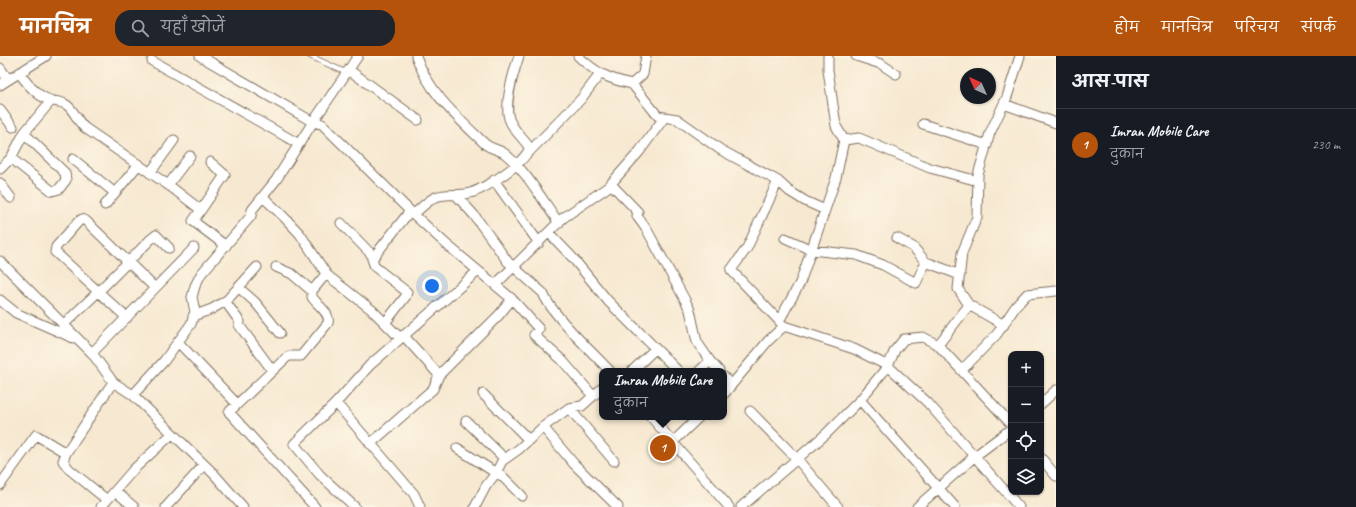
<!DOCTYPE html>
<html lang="hi">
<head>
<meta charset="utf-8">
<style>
	:root { --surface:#171b24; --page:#20242c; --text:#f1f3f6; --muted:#9ea1a6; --line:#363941; --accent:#b45309 }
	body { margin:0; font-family:Caveat,"Playpen Sans Deva",sans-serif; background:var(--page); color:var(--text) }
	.controls { position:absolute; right:12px; bottom:12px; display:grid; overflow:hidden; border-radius:8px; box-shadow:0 1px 3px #0004 }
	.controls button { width:36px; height:36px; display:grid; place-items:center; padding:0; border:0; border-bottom:1px solid var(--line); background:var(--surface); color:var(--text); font:20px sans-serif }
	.compass { position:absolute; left:960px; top:12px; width:36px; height:36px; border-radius:50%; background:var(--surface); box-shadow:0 1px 3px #0004; rotate:315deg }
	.you { position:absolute; left:432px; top:230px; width:14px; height:14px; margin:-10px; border:3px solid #fff; border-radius:50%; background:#1a73e8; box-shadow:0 0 0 6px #1a73e833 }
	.badge { display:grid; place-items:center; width:26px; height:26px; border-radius:50%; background:var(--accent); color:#fff; font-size:13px; font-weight:700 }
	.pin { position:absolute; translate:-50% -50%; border:2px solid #fff; box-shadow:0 1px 4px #0006 }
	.popup { position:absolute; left:599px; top:312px; width:128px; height:52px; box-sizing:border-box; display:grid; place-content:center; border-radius:8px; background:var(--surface); filter:drop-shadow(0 1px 3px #0005); font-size:13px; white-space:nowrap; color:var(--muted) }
	.popup b { font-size:15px; color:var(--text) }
	.popup::after { content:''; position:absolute; left:50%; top:100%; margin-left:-8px; border:8px solid transparent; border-top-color:var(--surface) }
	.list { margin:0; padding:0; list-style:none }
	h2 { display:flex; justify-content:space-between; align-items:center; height:52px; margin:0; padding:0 16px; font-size:17px }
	h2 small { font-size:13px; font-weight:400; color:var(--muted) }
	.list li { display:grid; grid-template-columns:26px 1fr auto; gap:12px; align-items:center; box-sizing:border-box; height:72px; padding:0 16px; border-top:1px solid var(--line) }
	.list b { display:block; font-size:15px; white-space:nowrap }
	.list p { margin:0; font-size:13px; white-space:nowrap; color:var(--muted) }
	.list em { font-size:13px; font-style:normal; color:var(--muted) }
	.icon { flex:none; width:22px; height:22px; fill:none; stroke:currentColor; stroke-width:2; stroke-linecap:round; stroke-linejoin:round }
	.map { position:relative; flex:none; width:1056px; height:451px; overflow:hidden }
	header { display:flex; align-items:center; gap:24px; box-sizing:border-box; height:56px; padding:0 20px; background:var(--accent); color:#fff }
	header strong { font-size:19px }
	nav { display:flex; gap:22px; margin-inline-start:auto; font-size:14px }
	.search { width:280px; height:36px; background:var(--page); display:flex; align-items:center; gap:10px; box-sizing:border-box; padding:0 14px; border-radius:16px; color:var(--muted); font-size:15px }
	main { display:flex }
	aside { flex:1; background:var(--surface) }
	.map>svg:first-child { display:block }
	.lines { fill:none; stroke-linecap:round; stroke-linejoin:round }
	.lane-casing { stroke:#7d6d5d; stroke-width:6 }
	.street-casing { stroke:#7d6d5d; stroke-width:11 }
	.lane { stroke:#fff; stroke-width:4.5 }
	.street { stroke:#fff; stroke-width:9 }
</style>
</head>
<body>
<header>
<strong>मानचित्र</strong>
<div class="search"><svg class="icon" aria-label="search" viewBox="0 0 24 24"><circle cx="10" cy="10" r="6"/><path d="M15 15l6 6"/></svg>यहाँ खोजें</div>
<nav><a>होम</a><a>मानचित्र</a><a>परिचय</a><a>संपर्क</a></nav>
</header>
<main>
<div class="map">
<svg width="1056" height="451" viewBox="0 0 1056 451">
	<rect width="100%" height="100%" fill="#fcf5e5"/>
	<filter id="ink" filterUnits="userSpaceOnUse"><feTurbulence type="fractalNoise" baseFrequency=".025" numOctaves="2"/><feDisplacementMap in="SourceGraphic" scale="8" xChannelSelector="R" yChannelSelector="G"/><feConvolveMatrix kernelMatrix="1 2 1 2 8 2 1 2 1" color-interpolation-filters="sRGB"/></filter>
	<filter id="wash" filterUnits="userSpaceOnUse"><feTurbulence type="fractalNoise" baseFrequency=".012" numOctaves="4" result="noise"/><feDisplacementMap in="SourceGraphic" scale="16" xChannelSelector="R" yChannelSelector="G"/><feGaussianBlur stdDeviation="0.9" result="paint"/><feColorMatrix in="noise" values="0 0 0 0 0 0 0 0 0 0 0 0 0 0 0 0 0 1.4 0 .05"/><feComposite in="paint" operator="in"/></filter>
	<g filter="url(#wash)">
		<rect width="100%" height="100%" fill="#f7e9d1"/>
	</g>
	<g filter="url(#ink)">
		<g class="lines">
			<g class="lane-casing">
				<path id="lane" d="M310 0 347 17"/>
			</g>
			<g class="street-casing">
				<path id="street" d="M200 0 313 66 322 68 410 155 446 188 512 243 539 273 534 279 562 304 593 340
					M416 0C428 36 458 62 485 88 491 93 498 93 504 97 525 113 543 145 559 167
					M578 0C596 17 608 23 632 28L643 18 646 0
					M856 0 881 8 896 18
					M152 5 299 88
					M0 12 8 23
					M349 14 418 64
					M19 17C27 27 35 38 47 43 52 46 60 45 65 48 74 52 77 66 85 72L171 131 201 154 193 165 226 190
					M632 28 658 60 677 63 721 94 778 125 789 135 805 145 825 154 836 122 844 84 836 70 828 14V0
					M0 29 46 0
					M1004 48 1056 67
					M0 54 13 71
					M923 68 987 89
					M844 84 859 82 930 112 978 125
					M528 97 581 43 600 18
					M11 102 52 135 59 133 66 124 65 117 24 77
					M73 103 115 137
					M0 113 11 102 24 77 51 45
					M150 117 174 84
					M494 124 539 187
					M778 125 747 192 731 214 784 270 854 293 888 310 928 347 1019 451
					M0 127 11 142
					M611 128 638 156 637 160 647 174 685 244 690 254 697 286 710 305 699 315
					M168 129 190 100
					M456 139 474 159 508 206 543 237C551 258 593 297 610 315
					M263 141 284 161 300 178 327 219 372 254 400 282
					M105 149 139 108
					M201 154 225 119 210 106
					M414 158C421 152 428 144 436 141 446 137 459 140 470 137 483 134 530 104 529 91 523 82 514 75 510 65 503 51 514 15 519 0
					M341 167 373 200
					M549 177 572 201 608 245 678 315
					M785 182 812 194 856 199 883 209 916 227 926 206 960 219
					M897 182 913 191 926 206
					M0 205 92 297 113 326 133 339 214 418 243 451
					M276 211 292 218 312 235
					M495 229 563 162 608 131 639 96 664 62
					M238 231 255 246 280 277
					M0 244 16 257 73 282
					M225 245 240 266 239 269 272 314
					M193 260 212 253 227 244 257 211
					M127 262 55 196 56 191 78 166 82 163 86 165 155 232
					M779 265 800 227 825 154
					M385 267 406 240 407 236 375 211 372 203 410 155
					M63 269 98 236 151 183 156 179 169 192
					M1004 269 969 249 958 233 962 197 977 161 978 119 990 77 1007 41 1020 0
					M403 279 439 319 499 259 512 243
					M178 286 237 348
					M938 289 969 249
					M92 297 194 192
					M710 305 719 315
					M962 314 997 278 1016 250 1027 238 1056 235
					M632 315 655 293
					M724 321 731 330
					M483 338 529 384
					M724 338 768 285 784 270
					M133 339 164 305 191 268 195 256 192 241 195 230 201 218 251 160 252 154 276 124 313 66 358 0
					M860 344 955 451
					M336 347 294 388 320 419 355 451
					M1041 348 1056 334
					M569 352 614 405
					M750 355 797 403 838 451
					M651 361 729 451
					M466 365 505 403
					M543 371 574 408 618 451
					M673 386 699 361
					M370 388 433 333 439 319
					M457 392 496 417 486 430 475 451
					M1041 402 1056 420
					M0 429 36 379 66 397
					M115 435 134 451
					M522 440 502 420 496 417 502 405 519 393 543 371 569 352 582 350 602 332
					M107 444 69 413 63 405 66 397 113 326
					M101 451 134 413 172 378
					M166 451 204 409
					M315 451 229 356 286 302 289 300H301L328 267C331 257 317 249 312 241V235L326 218
					M420 451 414 438 336 347 370 309 478 215
					M741 451 826 378 860 344 888 310 895 294 904 283 923 281 938 289 1011 368
					M917 451 975 400 1011 373"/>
			</g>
			<use href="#lane" class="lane"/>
			<use href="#street" class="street"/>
		</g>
	</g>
</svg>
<div class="controls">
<button>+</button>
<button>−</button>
<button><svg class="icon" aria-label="locate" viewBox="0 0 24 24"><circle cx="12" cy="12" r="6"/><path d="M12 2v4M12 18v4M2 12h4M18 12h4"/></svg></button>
<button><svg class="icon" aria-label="layers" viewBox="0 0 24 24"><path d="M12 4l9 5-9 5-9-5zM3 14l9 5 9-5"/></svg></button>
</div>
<svg class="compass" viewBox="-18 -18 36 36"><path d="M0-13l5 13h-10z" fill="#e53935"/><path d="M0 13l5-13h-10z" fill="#9ea1a6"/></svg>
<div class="you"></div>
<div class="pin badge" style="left:663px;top:392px">1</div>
<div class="popup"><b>Imran Mobile Care</b>दुकान</div>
</div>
<aside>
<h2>आस-पास<small></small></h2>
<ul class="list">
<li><span class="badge">1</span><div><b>Imran Mobile Care</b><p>दुकान</p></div><em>230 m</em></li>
</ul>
</aside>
</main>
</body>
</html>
